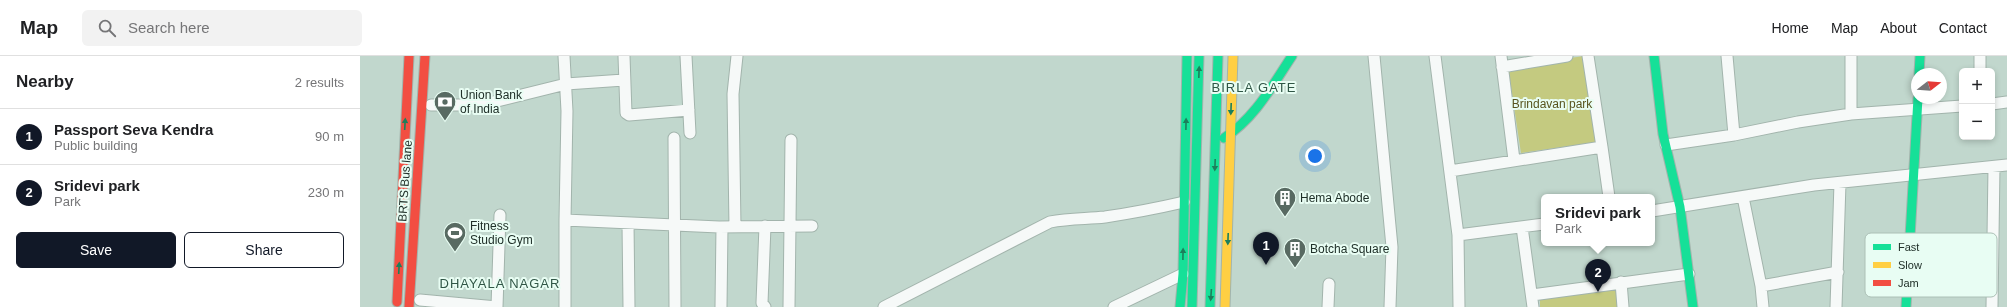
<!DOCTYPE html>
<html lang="en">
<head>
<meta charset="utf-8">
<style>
	:root { --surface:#fff; --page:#f2f2f2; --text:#202124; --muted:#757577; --line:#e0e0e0; --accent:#111827 }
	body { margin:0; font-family:Helvetica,sans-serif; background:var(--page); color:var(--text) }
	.controls { position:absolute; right:12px; top:12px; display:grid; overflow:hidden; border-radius:6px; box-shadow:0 2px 6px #0003 }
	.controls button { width:36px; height:36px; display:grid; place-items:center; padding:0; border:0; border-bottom:1px solid var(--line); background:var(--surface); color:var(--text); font:20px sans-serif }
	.compass { position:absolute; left:1551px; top:12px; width:36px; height:36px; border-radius:50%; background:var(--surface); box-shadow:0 2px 6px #0003; rotate:73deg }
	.you { position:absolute; left:955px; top:100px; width:14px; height:14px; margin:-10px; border:3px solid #fff; border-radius:50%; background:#1a73e8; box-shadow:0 0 0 6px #1a73e833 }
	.badge { display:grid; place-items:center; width:26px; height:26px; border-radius:50%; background:var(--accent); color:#fff; font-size:13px; font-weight:700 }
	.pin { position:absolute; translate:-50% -33px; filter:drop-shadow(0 1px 2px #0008) }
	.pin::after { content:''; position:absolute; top:21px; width:14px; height:12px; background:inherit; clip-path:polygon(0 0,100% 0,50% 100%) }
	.popup { position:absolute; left:1181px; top:138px; width:114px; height:52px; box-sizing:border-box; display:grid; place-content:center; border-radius:6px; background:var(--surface); filter:drop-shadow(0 1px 3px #0005); font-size:13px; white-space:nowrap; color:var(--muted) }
	.popup b { font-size:15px; color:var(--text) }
	.popup::after { content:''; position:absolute; left:50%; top:100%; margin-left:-8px; border:8px solid transparent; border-top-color:var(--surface) }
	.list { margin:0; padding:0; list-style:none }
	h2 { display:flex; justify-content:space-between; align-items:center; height:52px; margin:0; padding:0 16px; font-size:17px }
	h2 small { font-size:13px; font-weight:400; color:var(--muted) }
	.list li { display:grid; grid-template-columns:26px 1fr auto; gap:12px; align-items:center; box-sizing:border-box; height:56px; padding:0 16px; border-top:1px solid var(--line) }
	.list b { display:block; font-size:15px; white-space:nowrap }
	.list p { margin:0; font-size:13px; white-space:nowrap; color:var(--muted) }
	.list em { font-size:13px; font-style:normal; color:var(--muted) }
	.actions { display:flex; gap:8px; padding:12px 16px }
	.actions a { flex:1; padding:9px 0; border:1px solid var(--accent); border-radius:6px; text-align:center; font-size:14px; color:var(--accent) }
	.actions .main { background:var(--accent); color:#fff }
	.icon { flex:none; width:22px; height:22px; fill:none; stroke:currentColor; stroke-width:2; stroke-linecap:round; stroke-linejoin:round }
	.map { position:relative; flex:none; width:1647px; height:251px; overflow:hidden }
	header { display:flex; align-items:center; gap:24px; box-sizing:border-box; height:56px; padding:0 20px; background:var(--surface); border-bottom:1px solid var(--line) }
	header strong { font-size:19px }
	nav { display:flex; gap:22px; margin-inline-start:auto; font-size:14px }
	.search { width:280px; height:36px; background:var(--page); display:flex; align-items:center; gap:10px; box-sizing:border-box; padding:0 14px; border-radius:6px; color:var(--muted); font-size:15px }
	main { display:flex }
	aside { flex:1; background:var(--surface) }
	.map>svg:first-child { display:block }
	.green { fill:#c4ca80 }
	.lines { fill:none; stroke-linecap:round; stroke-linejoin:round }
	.street-casing { stroke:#a2b4ac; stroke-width:13 }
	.fast-casing { stroke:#a2b4ac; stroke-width:11 }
	.slow-casing { stroke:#a2b4ac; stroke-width:11 }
	.jam-casing { stroke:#a2b4ac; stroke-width:11 }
	.street { stroke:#f6f9f8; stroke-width:11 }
	.fast { stroke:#16e098; stroke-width:9 }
	.slow { stroke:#ffcf43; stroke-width:9 }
	.jam { stroke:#f24e42; stroke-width:9 }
	.oneway { fill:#1c7f5b }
	.labels { text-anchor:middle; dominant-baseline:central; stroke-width:4; stroke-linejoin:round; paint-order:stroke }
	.poi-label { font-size:12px; fill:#203029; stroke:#e8fdf3; text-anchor:start }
	.park-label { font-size:12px; fill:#58541e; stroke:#e8fdf3 }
	.street-label { font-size:12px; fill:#203029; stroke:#e8fdf3 }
	.neighbourhood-label { font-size:13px; letter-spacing:1px; fill:#305646; stroke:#e8fdf3 }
	.key { fill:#e8fdf3; stroke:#acc0b6; stroke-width:1 }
	.key-label { font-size:11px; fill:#203029 }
</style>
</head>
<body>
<header>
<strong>Map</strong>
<div class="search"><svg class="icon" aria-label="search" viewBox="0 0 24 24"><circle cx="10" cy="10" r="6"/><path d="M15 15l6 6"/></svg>Search here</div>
<nav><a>Home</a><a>Map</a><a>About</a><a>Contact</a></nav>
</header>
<main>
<aside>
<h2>Nearby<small>2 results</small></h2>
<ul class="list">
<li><span class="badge">1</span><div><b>Passport Seva Kendra</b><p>Public building</p></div><em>90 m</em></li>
<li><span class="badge">2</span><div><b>Sridevi park</b><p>Park</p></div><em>230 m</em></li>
</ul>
<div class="actions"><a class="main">Save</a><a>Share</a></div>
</aside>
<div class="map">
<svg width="1647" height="251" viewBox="0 0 1647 251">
	<rect width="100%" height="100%" fill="#c1d7cd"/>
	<path class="green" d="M1224 0 1237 86 1161 97 1148 11Z
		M1257 230 1259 251H1180V242Z"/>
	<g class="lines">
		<g class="street-casing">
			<path id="street" d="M204 0 207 55 205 164
				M264 0 266 57 269 59 329 54
				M326 0 330 77
				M1014 0 1032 191 1030 251
				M1075 0 1098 179 1099 251
				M1141 0 1154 104
				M1491 0V58
				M1142 11 1207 0
				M1620 15V0
				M1632 48 1647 46
				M71 49H121L206 28 264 24
				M1374 79 1438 66 1491 58 1602 50
				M314 82 315 251
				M1306 89 1374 79 1367 0
				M1242 91 1249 141
				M1090 115 1242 91 1228 0
				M1383 141 1401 230 1403 251
				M1292 155 1454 129 1647 109
				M268 167 269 251
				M375 171 373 38 377 0
				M1162 171 1173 251
				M1098 179 1184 168
				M1261 226 1263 251
				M1401 230 1478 216
				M1172 239 1329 218
				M60 244 137 251 140 159
				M205 251V164L359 171 452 170
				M361 251 362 171
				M405 251 402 247 405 170
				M429 251 431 84
				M524 251 690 166C709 162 727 163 745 161 772 157 798 152 824 146
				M754 251 823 218
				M968 251 969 228
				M1476 251 1480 127
				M1632 251 1634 111"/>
		</g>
		<g class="fast-casing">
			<path id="fast" d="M1294 0 1303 78 1320 151 1333 251
				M1559 18 1560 0
				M864 82C895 62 912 30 932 0
				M820 251 823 218 827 0
				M832 251 839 0
				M850 251 858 0
				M1546 251 1558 42"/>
		</g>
		<g class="slow-casing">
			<path id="slow" d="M865 251 873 0"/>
		</g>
		<g class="jam-casing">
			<path id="jam" d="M37 246 49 0
				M49 251 65 0"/>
		</g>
		<use href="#street" class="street"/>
		<use href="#fast" class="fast"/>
		<use href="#slow" class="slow"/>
		<use href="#jam" class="jam"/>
	</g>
	<defs><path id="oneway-solid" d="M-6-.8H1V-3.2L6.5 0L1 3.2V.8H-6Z"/></defs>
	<g class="oneway">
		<use href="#oneway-solid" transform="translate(839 16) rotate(-88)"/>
		<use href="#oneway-solid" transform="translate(871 53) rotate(92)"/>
		<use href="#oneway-solid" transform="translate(45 68) rotate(-87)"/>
		<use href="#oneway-solid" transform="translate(826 68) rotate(-89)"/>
		<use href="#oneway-solid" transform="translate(855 109) rotate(92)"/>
		<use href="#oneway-solid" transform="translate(868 183) rotate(92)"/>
		<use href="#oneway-solid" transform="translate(823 198) rotate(-89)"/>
		<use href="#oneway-solid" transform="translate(39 212) rotate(-87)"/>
		<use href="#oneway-solid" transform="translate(851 239) rotate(94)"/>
	</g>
	<defs>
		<g id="bank-pin" transform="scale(1.15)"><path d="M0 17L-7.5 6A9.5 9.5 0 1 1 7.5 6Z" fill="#586a62" stroke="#e8fdf3"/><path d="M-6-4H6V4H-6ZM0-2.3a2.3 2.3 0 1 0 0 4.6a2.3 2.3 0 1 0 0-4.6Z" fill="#fff"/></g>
		<g id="building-pin" transform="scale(1.15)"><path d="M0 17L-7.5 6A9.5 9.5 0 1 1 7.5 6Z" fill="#586a62" stroke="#e8fdf3"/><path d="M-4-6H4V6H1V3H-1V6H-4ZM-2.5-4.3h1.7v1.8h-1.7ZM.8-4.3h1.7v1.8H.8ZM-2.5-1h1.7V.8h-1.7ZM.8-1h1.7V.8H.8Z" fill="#fff"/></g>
		<g id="stadium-pin" transform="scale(1.15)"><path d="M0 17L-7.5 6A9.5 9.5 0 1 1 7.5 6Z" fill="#586a62" stroke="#e8fdf3"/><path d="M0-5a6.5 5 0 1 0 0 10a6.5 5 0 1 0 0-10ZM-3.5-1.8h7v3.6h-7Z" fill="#fff"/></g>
	</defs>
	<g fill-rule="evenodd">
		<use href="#bank-pin" x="85" y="46"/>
		<use href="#building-pin" x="925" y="142"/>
		<use href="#stadium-pin" x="95" y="177"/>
		<use href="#building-pin" x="935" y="193"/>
	</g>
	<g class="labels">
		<g class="poi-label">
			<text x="100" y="39">Union Bank<tspan x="100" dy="14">of India</tspan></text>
			<text x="940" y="142">Hema Abode</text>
			<text x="110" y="170">Fitness<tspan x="110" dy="14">Studio Gym</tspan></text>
			<text x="950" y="193">Botcha Square</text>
		</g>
		<g class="park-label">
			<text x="1192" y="48">Brindavan park</text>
		</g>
		<g class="street-label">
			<text transform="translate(45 125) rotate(-86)">BRTS Bus lane</text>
		</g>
		<g class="neighbourhood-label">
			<text x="894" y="31">BIRLA GATE</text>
			<text x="140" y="227">DHAYALA NAGAR</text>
		</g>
	</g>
	<rect x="1505" y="177" width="132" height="64" rx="6" class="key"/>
	<rect x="1513" y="188" width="18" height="6" fill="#16e098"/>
	<rect x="1513" y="206" width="18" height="6" fill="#ffcf43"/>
	<rect x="1513" y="224" width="18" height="6" fill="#f24e42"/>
	<g class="key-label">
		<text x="1538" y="195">Fast</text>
		<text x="1538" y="213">Slow</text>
		<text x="1538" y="231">Jam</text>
	</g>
</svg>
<div class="controls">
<button>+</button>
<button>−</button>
</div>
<svg class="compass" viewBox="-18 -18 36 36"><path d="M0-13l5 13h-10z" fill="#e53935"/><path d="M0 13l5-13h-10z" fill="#757577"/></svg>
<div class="you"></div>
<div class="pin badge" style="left:906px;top:209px">1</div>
<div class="pin badge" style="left:1238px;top:236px">2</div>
<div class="popup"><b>Sridevi park</b>Park</div>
</div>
</main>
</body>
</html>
